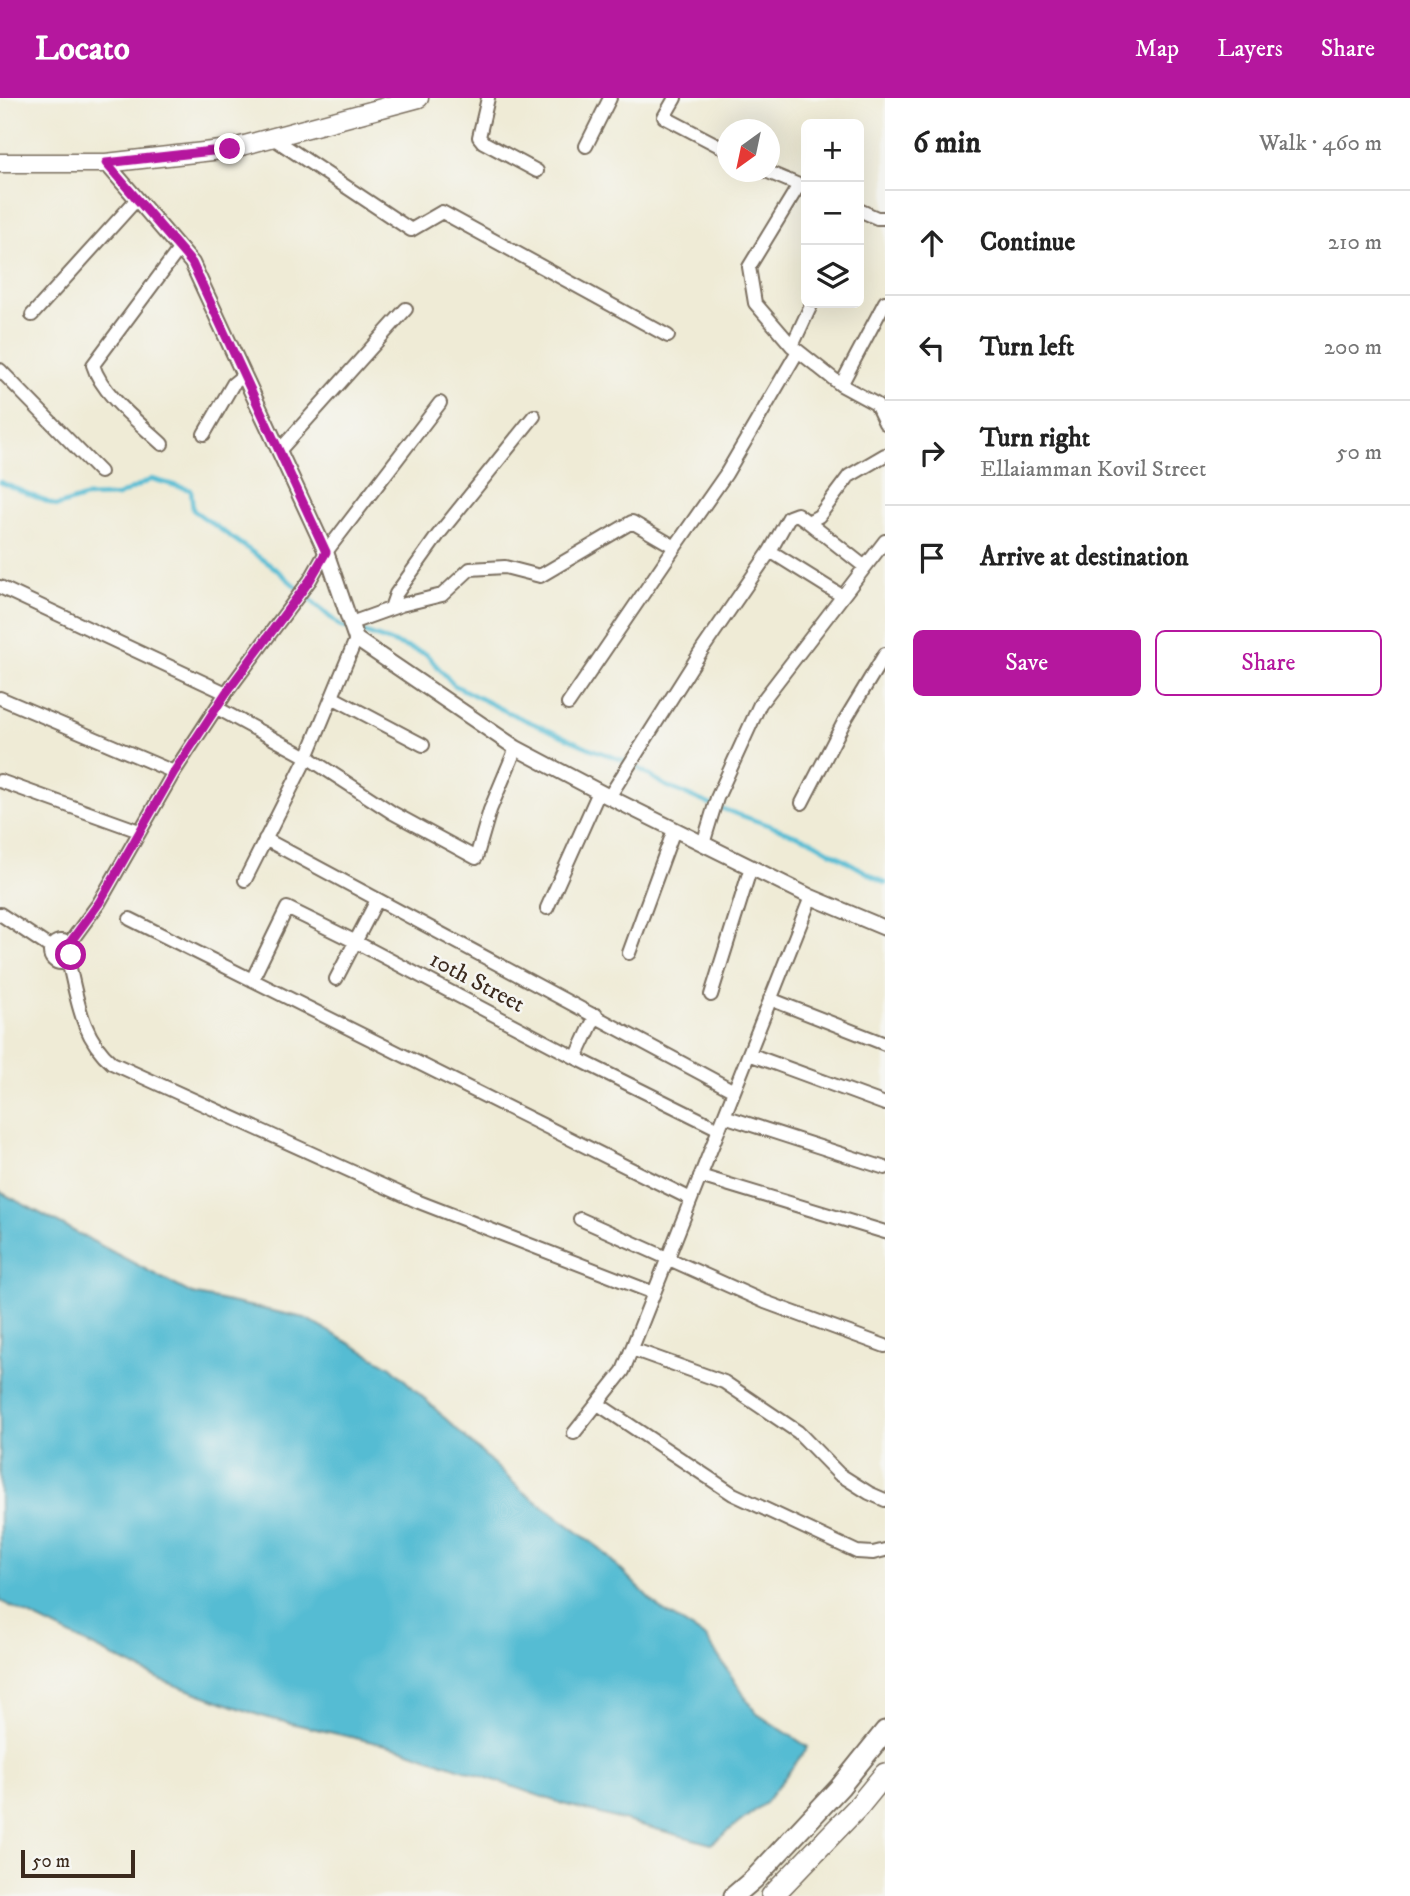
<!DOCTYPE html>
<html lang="en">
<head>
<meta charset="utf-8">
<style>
	:root { --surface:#fff; --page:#f6f6f6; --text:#222; --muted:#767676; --line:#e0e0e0; --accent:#b5179e }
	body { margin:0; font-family:"IM FELL DW Pica",serif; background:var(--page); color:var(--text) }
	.controls { position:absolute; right:21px; top:21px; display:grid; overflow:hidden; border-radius:10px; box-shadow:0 7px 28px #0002 }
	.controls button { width:63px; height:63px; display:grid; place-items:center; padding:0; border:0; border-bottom:2px solid var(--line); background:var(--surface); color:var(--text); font:35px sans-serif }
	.compass { position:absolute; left:717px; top:21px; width:63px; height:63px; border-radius:50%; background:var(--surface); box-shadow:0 7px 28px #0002; rotate:213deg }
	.scale { position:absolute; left:21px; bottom:18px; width:114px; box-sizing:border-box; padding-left:7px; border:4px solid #3b2a1e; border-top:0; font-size:19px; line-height:24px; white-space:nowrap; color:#3b2a1e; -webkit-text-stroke:5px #f6f6f2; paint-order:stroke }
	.stop { position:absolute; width:21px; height:21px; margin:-16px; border:5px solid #b5179e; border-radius:50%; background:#fff }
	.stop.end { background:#b5179e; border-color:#fff; box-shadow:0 2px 7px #0008 }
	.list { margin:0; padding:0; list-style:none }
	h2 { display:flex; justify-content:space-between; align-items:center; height:91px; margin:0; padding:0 28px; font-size:30px }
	h2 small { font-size:23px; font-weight:400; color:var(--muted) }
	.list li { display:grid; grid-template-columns:46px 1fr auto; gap:21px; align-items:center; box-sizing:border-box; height:105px; padding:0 28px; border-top:2px solid var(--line) }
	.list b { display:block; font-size:26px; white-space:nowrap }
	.list p { margin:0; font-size:23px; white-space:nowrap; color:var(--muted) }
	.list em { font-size:23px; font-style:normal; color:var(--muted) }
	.actions { display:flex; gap:14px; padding:21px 28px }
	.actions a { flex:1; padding:16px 0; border:2px solid var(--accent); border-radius:10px; text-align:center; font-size:24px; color:var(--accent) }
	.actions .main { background:var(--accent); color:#fff }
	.icon { flex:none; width:38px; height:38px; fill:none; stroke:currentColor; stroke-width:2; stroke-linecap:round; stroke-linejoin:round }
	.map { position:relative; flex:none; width:885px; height:1798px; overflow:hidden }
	header { display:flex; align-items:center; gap:42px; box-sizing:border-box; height:98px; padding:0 35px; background:var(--accent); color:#fff }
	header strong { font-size:33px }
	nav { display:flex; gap:38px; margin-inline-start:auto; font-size:24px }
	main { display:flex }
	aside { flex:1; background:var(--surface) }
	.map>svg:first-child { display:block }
	.water { fill:#55bcd3; stroke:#487378; stroke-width:2 }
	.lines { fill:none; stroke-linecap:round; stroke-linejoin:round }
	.stream { stroke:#55bcd3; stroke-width:4.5 }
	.minor-casing { stroke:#7a6e5e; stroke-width:16 }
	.tertiary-casing { stroke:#7a6e5e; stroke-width:18 }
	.secondary-casing { stroke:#7a6e5e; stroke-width:21 }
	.primary-casing { stroke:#7a6e5e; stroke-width:23 }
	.motorway-casing { stroke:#7a6e5e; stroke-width:24 }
	.minor { stroke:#fff; stroke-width:12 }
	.tertiary { stroke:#fff; stroke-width:14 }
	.secondary { stroke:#fff; stroke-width:18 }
	.primary { stroke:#fff; stroke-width:19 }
	.motorway { stroke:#fff; stroke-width:21 }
	.route { stroke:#b5179e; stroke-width:9 }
	.labels { text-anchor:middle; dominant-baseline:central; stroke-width:5; stroke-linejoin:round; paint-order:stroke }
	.street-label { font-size:24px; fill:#3b2a1e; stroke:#f6f6f2 }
</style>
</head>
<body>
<header>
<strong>Locato</strong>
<nav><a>Map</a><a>Layers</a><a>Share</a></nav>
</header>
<main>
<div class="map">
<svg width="885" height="1798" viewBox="0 0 885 1798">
	<rect width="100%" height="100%" fill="#f6f6f2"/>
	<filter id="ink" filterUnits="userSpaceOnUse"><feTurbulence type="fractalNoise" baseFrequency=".0143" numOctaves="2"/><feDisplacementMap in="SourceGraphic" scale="14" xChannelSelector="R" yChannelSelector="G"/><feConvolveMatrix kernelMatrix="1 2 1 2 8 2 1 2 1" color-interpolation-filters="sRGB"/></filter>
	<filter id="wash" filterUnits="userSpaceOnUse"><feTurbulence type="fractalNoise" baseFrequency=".00686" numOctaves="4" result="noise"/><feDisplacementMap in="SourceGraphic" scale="28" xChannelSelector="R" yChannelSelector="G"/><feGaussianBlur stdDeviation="1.57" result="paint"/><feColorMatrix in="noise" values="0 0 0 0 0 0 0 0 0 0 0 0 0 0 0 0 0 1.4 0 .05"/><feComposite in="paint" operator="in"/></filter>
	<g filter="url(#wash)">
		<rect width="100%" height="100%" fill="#efebd6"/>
		<path class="water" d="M0 1094 192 1196 305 1220 391 1269 522 1393 598 1449 659 1510 706 1540 756 1615 808 1649 765 1705 711 1746 563 1706 403 1651 264 1619 161 1582 0 1503Z"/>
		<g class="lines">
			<path class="stream" d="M0 384 57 408 85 399 118 398 152 381 191 392 193 412 276 471 341 529 349 530
				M357 532 426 556 454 587 505 613 594 652 631 665 664 687 709 706 810 742 885 785"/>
		</g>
	</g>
	<g filter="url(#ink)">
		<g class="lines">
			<g class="minor-casing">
				<path id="minor" d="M488 0 479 39 483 44 537 73
					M675 0 664 19 727 52
					M273 40 411 132 442 114 668 238
					M586 48 610 0
					M768 74 806 90
					M799 87 749 169 755 205 792 248 841 287 876 306 885 325
					M859 112 877 120H885
					M32 217 137 101
					M792 248 812 205
					M0 272 100 374
					M841 287 885 204
					M204 336 233 286 244 277
					M162 346C140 325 102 297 93 267L180 150
					M279 353 406 211
					M808 424 865 469
					M770 453 789 419 797 416 808 424 819 418 849 378 885 357
					M0 489 226 595
					M391 510 396 496 438 437 534 318
					M351 525 401 507 442 497 470 471 505 469 540 478 632 424 675 449 726 376 798 253
					M332 599 423 647
					M0 600 174 674
					M568 606 675 449
					M217 610 307 659 393 715 476 760 490 712 516 650
					M0 683 139 733
					M609 699 702 552 770 453 842 498
					M802 705 845 622 885 556
					M265 741 734 993
					M703 746 717 700 760 606 885 443
					M245 782 307 659 356 541
					M547 810 599 694
					M0 816 51 850
					M130 821 691 1101
					M50 854a11 11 0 1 1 22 0a11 11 0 1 1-22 0Z
					M69 846 99 805 174 674 226 595 310 482 326 454 440 305
					M629 855 674 732
					M68 862C77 899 81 939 112 965L419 1104 654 1195
					M336 881 377 802
					M252 882 287 810 354 843 576 960 719 1031
					M711 897 751 769
					M770 901 885 946
					M749 956 885 1006
					M576 960 596 917
					M724 1018 885 1070
					M700 1078 885 1134
					M580 1121 765 1204 885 1248
					M632 1251 724 1284 798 1334 839 1376 869 1395 885 1402
					M598 1306 733 1396 857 1454 873 1455 885 1452
					M574 1335 623 1273 811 799"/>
			</g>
			<g class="tertiary-casing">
				<path id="tertiary" d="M106 65 192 165 326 454 356 541 516 650 609 699 811 799 885 830"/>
			</g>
			<g class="secondary-casing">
				<path id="secondary" d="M0 65H106L230 51 419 0"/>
			</g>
			<g class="primary-casing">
				<path id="primary" d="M734 1798 754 1781 840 1689 885 1633"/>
			</g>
			<g class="motorway-casing">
				<path id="motorway" d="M772 1798 858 1709 885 1676"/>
			</g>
			<use href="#minor" class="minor"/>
			<use href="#tertiary" class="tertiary"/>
			<use href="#secondary" class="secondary"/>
			<use href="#primary" class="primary"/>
			<use href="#motorway" class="motorway"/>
		</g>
	</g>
	<g class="lines" filter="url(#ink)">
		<path class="route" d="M71 857 69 846 99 805 174 674 226 595 310 482 326 454 192 165 106 65 230 51"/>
	</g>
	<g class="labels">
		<g class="street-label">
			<text transform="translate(477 884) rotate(28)">10th Street</text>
		</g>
	</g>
</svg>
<div class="controls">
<button>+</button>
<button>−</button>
<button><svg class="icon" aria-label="layers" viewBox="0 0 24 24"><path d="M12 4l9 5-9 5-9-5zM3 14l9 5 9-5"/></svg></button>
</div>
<svg class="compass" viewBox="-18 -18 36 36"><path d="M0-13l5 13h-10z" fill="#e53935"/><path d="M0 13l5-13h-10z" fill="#767676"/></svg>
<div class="scale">50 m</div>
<div class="stop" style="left:71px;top:857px"></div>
<div class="stop end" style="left:230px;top:51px"></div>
</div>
<aside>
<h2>6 min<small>Walk · 460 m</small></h2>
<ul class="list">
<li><svg class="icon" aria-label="ahead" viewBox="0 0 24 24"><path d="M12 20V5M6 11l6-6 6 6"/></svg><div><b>Continue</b></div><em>210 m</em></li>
<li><svg class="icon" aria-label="left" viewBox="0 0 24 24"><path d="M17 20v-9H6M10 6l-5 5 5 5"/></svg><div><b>Turn left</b></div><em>200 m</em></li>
<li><svg class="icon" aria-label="right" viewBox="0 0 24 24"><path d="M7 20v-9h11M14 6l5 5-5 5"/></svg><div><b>Turn right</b><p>Ellaiamman Kovil Street</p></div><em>50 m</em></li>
<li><svg class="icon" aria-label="arrive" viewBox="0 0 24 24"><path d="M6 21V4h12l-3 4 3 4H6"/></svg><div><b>Arrive at destination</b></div></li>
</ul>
<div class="actions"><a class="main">Save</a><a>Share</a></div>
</aside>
</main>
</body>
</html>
